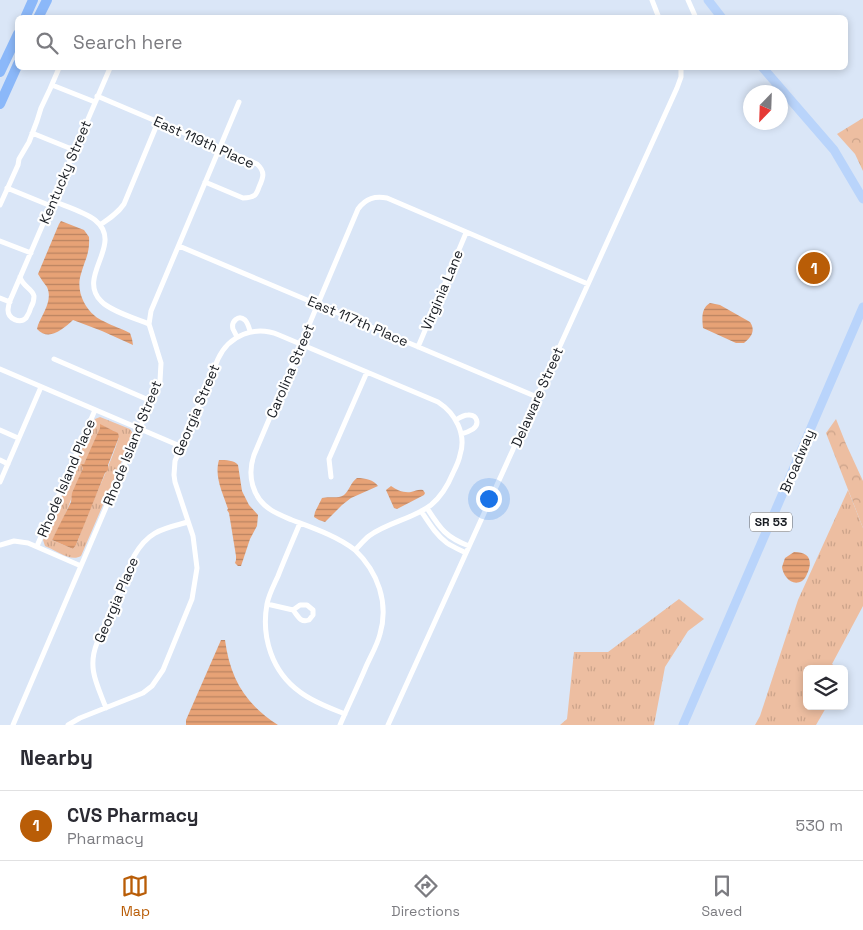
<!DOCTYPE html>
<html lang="en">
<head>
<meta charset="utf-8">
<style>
	:root { --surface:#fff; --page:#f2f2f3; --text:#2b2b33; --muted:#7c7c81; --line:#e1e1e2; --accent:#b95d07 }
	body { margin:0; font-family:"Space Grotesk",sans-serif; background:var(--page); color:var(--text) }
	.controls { position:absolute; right:15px; bottom:15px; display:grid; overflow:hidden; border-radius:8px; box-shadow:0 2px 8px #0003 }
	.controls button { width:45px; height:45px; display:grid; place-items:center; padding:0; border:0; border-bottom:1px solid var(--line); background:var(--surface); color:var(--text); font:25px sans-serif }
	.compass { position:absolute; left:743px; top:85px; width:45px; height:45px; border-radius:50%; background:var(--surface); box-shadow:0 2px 8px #0003; rotate:203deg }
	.you { position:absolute; left:488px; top:498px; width:18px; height:18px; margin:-12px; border:4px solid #fff; border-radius:50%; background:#1a73e8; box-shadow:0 0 0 8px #1a73e833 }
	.badge { display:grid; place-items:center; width:32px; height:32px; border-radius:50%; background:var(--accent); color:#fff; font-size:16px; font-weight:700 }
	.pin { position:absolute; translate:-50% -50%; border:2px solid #fff; box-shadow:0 1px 5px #0006 }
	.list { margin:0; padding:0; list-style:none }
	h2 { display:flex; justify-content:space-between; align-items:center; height:65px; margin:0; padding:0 20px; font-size:21px }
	h2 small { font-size:16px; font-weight:400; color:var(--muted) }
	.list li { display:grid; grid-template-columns:32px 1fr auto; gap:15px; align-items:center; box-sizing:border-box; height:70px; padding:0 20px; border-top:1px solid var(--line) }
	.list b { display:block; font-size:19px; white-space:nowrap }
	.list p { margin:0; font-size:16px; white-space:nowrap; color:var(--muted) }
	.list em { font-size:16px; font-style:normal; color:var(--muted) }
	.icon { flex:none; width:28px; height:28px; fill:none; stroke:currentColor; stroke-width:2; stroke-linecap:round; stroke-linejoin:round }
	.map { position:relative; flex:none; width:863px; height:725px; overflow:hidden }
	.search { position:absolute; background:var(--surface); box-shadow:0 2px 8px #0003; left:15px; right:15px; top:15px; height:55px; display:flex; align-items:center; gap:12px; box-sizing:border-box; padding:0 18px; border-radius:8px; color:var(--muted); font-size:19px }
	.sheet { height:135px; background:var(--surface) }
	nav { display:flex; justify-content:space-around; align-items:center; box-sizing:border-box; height:70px; border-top:1px solid var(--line); background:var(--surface); font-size:14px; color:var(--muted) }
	nav a { display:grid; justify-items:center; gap:2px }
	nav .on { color:var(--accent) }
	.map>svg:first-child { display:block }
	.grass { fill:url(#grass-tufts); fill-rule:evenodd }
	.forest { fill:url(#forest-crowns) }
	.water { fill:url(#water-rules) }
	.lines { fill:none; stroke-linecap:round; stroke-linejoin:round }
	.street { stroke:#fff; stroke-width:5 }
	.primary { stroke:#b9d4fb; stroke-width:9 }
	.highway { stroke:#8bb8f9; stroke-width:10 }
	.labels { text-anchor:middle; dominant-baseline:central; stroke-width:4.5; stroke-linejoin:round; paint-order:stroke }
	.shield { fill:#fff; stroke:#5e6165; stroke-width:1 }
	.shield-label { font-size:12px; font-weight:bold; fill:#191d23 }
	.street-label { font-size:14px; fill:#191d23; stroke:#fff }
</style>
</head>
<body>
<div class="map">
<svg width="863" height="725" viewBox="0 0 863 725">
	<defs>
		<pattern id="grass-tufts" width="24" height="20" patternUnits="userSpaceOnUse" patternTransform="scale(1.25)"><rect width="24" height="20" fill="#edbea1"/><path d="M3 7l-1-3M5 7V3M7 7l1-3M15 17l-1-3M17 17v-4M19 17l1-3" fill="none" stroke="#cba38a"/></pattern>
		<pattern id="forest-crowns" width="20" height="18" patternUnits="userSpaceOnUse" patternTransform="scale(1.25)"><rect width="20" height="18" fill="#edbea1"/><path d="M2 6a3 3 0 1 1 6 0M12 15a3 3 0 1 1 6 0" fill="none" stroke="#cba38a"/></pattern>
		<pattern id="water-rules" width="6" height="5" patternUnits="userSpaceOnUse" patternTransform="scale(1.25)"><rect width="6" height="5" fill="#e7a276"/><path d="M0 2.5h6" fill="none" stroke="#ba8360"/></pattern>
	</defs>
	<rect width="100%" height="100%" fill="#dae6f7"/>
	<path class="grass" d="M100 417 130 429 132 432 133 435 81 556C71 562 57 551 47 547L45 546 43 540 95 419ZM103 426 114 431 119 437C110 466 96 493 85 521 81 530 79 542 73 549L52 540C66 518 73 492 83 468V466L90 454 100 428Z
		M848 490 863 528V606L832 664 839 669H807V706H827L816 725H755L760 716 798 600Z
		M679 599 704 619 688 631 665 667 654 725H560L567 719 574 652H608Z"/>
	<path class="forest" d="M863 118V171L855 154 837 134Z
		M836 419 846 444 863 481V528L826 433Z"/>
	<path class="water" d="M61 221 84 230 89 237C90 254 85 259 81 274 76 289 83 306 95 316 100 321 122 329 130 333L132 339 133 345 102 331 73 320C63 329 49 342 37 329L38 325C43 313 53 300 47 287 44 283 41 279 38 274L59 224Z
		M710 303 720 305 750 322C756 331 751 337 744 343H736L703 328C702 319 701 308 710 303Z
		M100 424 118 433 119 437 108 465V470L105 473 76 545 73 549 52 540 71 502 72 493 83 468 81 464H84L100 428Z
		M219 460C226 460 234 460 238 465L242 491 249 505 258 515 257 526 250 539 241 566H238L235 563 236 560V556L229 513 227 510 228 509C223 493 214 477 219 460Z
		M357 478C365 478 374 480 378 486L351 498 342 505 325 522 319 520 314 517 315 512 322 498C329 496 338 499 344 495 349 491 351 482 357 478Z
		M391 486C397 490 403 493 411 492 416 491 418 489 423 490L425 493 424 495 397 509 394 508 386 490Z
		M794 552C810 552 813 561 807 574 806 576 805 579 802 581 792 587 783 576 782 567L785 558Z
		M221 640H225C230 678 245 704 278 725H186V720Z"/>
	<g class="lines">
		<path class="street" d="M652 0 659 18
			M688 0 696 18
			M52 85 95 102
			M97 96 257 164C266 172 263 178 259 187 258 190 257 193 255 195 251 198 247 198 243 198L205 182
			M32 133 74 150
			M7 188 51 206
			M53 201C65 206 85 212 95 220 125 244 76 276 101 301 110 311 137 319 149 324
			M0 205 18 165 19 159 29 142 37 121 41 108 50 89 59 68
			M100 225C109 219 118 213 124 204L158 122
			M0 241 31 253
			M179 246 537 397
			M20 277C23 287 32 288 34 296 34 300 33 304 31 307 30 311 28 315 26 318 20 324 8 319 8 310 8 308 9 305 9 303L110 68
			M0 298 10 302
			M237 337C236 335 234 331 233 329 231 322 238 314 245 320 248 323 249 328 250 331
			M418 347 466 233
			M54 359 151 401
			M0 369 180 446
			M456 420C459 418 464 415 468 415 477 414 480 424 473 429 470 431 465 433 461 434
			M0 430 18 438
			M0 460 8 464
			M331 477 329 459 367 372
			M0 482 41 387
			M427 508C440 528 445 537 469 546
			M421 511C429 523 436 535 447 543 453 547 460 550 466 553
			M300 523C293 540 285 558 278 576 274 585 269 594 267 604 261 637 272 672 300 692 313 702 330 708 345 714
			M0 545 14 541 28 543 81 566
			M37 546 95 410
			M355 550C337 536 313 528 292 520 285 517 277 514 271 510 252 498 247 475 254 455L358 209C366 198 375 196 387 198L588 284
			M267 604 293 610 300 605H307L313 610V615L309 620C300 623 298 616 293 610
			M106 708C97 684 87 668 97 643L134 556C148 531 162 529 188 522
			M13 725 160 381 161 363 149 324 151 311 239 102
			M68 725 80 718 143 693 152 686 163 670 192 599 197 568 193 536 175 482 174 475 175 461 218 359C229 335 255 325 279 335L438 402C455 413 467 434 460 455 459 461 456 467 453 473 448 485 442 496 431 505 413 519 388 522 369 536 364 540 360 545 355 550 378 572 389 603 380 634 377 646 370 657 365 669 357 688 348 706 340 725
			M388 725 677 88 681 77V68"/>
		<path class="primary" d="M708 0 722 18
			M763 68 834 150 863 199
			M683 725 863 307"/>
		<path class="highway" d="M25 18 33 0
			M38 18 47 0
			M0 72 18 34
			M0 104 18 64"/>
	</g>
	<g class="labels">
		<rect class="shield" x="750" y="512.5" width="42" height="19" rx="4"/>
		<g class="shield-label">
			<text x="771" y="522">SR 53</text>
		</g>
		<g class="street-label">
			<text transform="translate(204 142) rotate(24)">East 119th Place</text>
			<text transform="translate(65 172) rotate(-67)">Kentucky Street</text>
			<text transform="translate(442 290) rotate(-67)">Virginia Lane</text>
			<text transform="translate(358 321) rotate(23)">East 117th Place</text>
			<text transform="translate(290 371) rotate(-67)">Carolina Street</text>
			<text transform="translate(537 397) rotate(-66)">Delaware Street</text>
			<text transform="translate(196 410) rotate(-67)">Georgia Street</text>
			<text transform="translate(132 443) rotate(-68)">Rhode Island Street</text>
			<text transform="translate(797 461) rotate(-67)">Broadway</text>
			<text transform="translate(66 478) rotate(-67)">Rhode Island Place</text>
			<text transform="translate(116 600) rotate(-67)">Georgia Place</text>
		</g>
	</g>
</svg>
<div class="controls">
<button><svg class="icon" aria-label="layers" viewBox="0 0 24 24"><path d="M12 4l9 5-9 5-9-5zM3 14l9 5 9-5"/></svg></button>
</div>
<svg class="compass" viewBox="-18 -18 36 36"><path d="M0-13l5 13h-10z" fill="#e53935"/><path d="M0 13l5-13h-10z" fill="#7c7c81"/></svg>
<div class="you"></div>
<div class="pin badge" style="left:814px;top:268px">1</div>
<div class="search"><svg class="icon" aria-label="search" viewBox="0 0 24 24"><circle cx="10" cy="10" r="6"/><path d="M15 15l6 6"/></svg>Search here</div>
</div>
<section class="sheet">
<h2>Nearby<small></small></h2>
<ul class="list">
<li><span class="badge">1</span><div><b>CVS Pharmacy</b><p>Pharmacy</p></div><em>530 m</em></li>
</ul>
</section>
<nav>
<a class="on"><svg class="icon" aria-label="map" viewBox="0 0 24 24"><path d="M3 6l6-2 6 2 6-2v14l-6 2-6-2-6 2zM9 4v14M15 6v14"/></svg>Map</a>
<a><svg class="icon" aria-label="directions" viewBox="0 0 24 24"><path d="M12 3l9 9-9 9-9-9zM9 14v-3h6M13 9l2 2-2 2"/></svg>Directions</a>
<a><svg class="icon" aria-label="saved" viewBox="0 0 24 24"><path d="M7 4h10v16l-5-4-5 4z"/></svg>Saved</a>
</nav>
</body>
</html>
